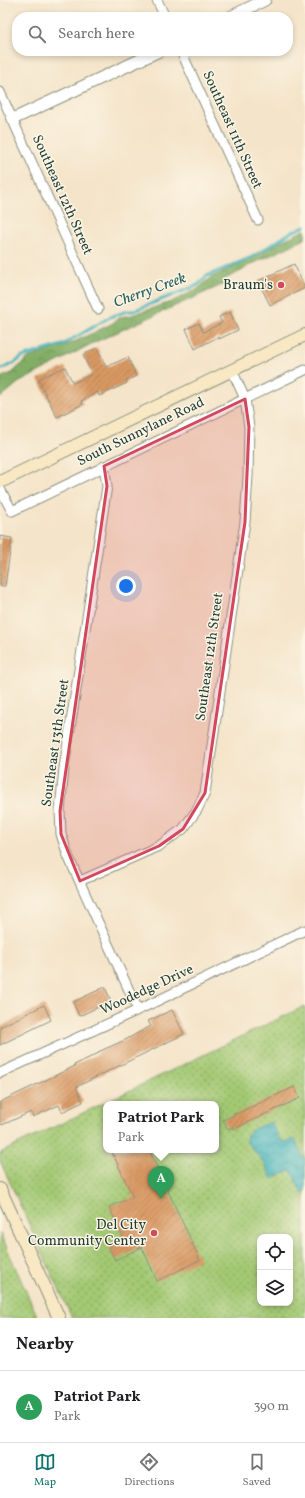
<!DOCTYPE html>
<html lang="en">
<head>
<meta charset="utf-8">
<style>
	:root { --surface:#fff; --page:#f6f6f6; --text:#202124; --muted:#757577; --line:#e0e0e0; --accent:#0f766e }
	body { margin:0; font-family:Vollkorn,serif; background:var(--page); color:var(--text) }
	.controls { position:absolute; right:12px; bottom:12px; display:grid; overflow:hidden; border-radius:8px; box-shadow:0 2px 6px #0003 }
	.controls button { width:36px; height:36px; display:grid; place-items:center; padding:0; border:0; border-bottom:1px solid var(--line); background:var(--surface); color:var(--text); font:20px sans-serif }
	.you { position:absolute; left:126px; top:586px; width:14px; height:14px; margin:-10px; border:3px solid #fff; border-radius:50%; background:#1a73e8; box-shadow:0 0 0 6px #1a73e833 }
	.badge { display:grid; place-items:center; width:26px; height:26px; border-radius:50%; background:var(--accent); color:#fff; font-size:13px; font-weight:700 }
	.pin { position:absolute; translate:-50% -33px; filter:drop-shadow(0 1px 2px #0008) }
	.pin::after { content:''; position:absolute; top:21px; width:14px; height:12px; background:inherit; clip-path:polygon(0 0,100% 0,50% 100%) }
	.popup { position:absolute; left:103px; top:1101px; width:116px; height:52px; box-sizing:border-box; display:grid; place-content:center; border-radius:8px; background:var(--surface); filter:drop-shadow(0 1px 3px #0005); font-size:13px; white-space:nowrap; color:var(--muted) }
	.popup b { font-size:15px; color:var(--text) }
	.popup::after { content:''; position:absolute; left:50%; top:100%; margin-left:-8px; border:8px solid transparent; border-top-color:var(--surface) }
	.list { margin:0; padding:0; list-style:none }
	h2 { display:flex; justify-content:space-between; align-items:center; height:52px; margin:0; padding:0 16px; font-size:17px }
	h2 small { font-size:13px; font-weight:400; color:var(--muted) }
	.list li { display:grid; grid-template-columns:26px 1fr auto; gap:12px; align-items:center; box-sizing:border-box; height:72px; padding:0 16px; border-top:1px solid var(--line) }
	.list b { display:block; font-size:15px; white-space:nowrap }
	.list p { margin:0; font-size:13px; white-space:nowrap; color:var(--muted) }
	.list em { font-size:13px; font-style:normal; color:var(--muted) }
	.icon { flex:none; width:22px; height:22px; fill:none; stroke:currentColor; stroke-width:2; stroke-linecap:round; stroke-linejoin:round }
	.map { position:relative; flex:none; width:305px; height:1318px; overflow:hidden }
	.search { position:absolute; background:var(--surface); box-shadow:0 2px 6px #0003; left:12px; right:12px; top:12px; height:44px; display:flex; align-items:center; gap:10px; box-sizing:border-box; padding:0 14px; border-radius:16px; color:var(--muted); font-size:15px }
	.sheet { height:124px; background:var(--surface) }
	nav { display:flex; justify-content:space-around; align-items:center; box-sizing:border-box; height:56px; border-top:1px solid var(--line); background:var(--surface); font-size:11px; color:var(--muted) }
	nav a { display:grid; justify-items:center; gap:2px }
	nav .on { color:var(--accent) }
	.map>svg:first-child { display:block }
	.forest { fill:url(#forest-crowns); stroke:#50754c }
	.park { fill:url(#park-dots); stroke:#618354; fill-rule:evenodd }
	.water { fill:url(#water-waves); stroke:#327978 }
	.lines { fill:none; stroke-linecap:round; stroke-linejoin:round }
	.stream { stroke:#45b5bd; stroke-width:3 }
	.building { fill:url(#building-hatch) }
	.minor-casing { stroke:#8a907e; stroke-width:11 }
	.tertiary-casing { stroke:#8a907e; stroke-width:13 }
	.secondary-casing { stroke:#8a907e; stroke-width:14 }
	.minor { stroke:#fff; stroke-width:9 }
	.tertiary { stroke:#fff; stroke-width:11 }
	.secondary { stroke:#f8e8c3; stroke-width:12 }
	.marked { fill:#d1495b; fill-opacity:0.2; stroke:#d1495b; stroke-width:3; stroke-linejoin:round }
	.poi-dot { fill:#d1495b; stroke:#fcf5e5; stroke-width:1.5 }
	.labels { text-anchor:middle; dominant-baseline:central; stroke-width:3; stroke-linejoin:round; paint-order:stroke }
	.street-label { font-size:14px; fill:#1f3d34; stroke:#fcf5e5 }
	.poi-label { font-size:14px; fill:#1f3d34; stroke:#fcf5e5; text-anchor:end }
	.water-label { font-size:15px; font-style:italic; fill:#2a615d; stroke:#fcf5e5 }
</style>
</head>
<body>
<div class="map">
<svg width="305" height="1318" viewBox="0 0 305 1318">
	<defs>
		<pattern id="forest-crowns" width="20" height="18" patternUnits="userSpaceOnUse"><rect width="20" height="18" fill="#82ad65"/><path d="M2 6a3 3 0 1 1 6 0M12 15a3 3 0 1 1 6 0" fill="none" stroke="#6a8e54"/></pattern>
		<pattern id="park-dots" width="8" height="8" patternUnits="userSpaceOnUse"><rect width="8" height="8" fill="#a3c973"/><path d="M2 2h.1M6 6h.1" fill="none" stroke="#84a45f" stroke-width="1.8" stroke-linecap="round"/></pattern>
		<pattern id="water-waves" width="16" height="10" patternUnits="userSpaceOnUse"><rect width="16" height="10" fill="#45b5bd"/><path d="M0 5q4-4 8 0t8 0" fill="none" stroke="#39949a"/></pattern>
		<pattern id="building-hatch" width="6" height="6" patternUnits="userSpaceOnUse"><rect width="6" height="6" fill="#da9964"/><path d="M-1 1l2-2M0 6l6-6M5 7l2-2" fill="none" stroke="#b07e53"/></pattern>
	</defs>
	<rect width="100%" height="100%" fill="#fcf5e5"/>
	<filter id="ink" filterUnits="userSpaceOnUse"><feTurbulence type="fractalNoise" baseFrequency=".025" numOctaves="2"/><feDisplacementMap in="SourceGraphic" scale="8" xChannelSelector="R" yChannelSelector="G"/><feConvolveMatrix kernelMatrix="1 2 1 2 8 2 1 2 1" color-interpolation-filters="sRGB"/></filter>
	<filter id="wash" filterUnits="userSpaceOnUse"><feTurbulence type="fractalNoise" baseFrequency=".012" numOctaves="4" result="noise"/><feDisplacementMap in="SourceGraphic" scale="16" xChannelSelector="R" yChannelSelector="G"/><feGaussianBlur stdDeviation="0.9" result="paint"/><feColorMatrix in="noise" values="0 0 0 0 0 0 0 0 0 0 0 0 0 0 0 0 0 1.4 0 .05"/><feComposite in="paint" operator="in"/></filter>
	<g filter="url(#wash)">
		<rect width="100%" height="100%" fill="#f4e4c9"/>
		<path class="forest" d="M305 230V239L248 266 243 270 223 280 224 284 93 343 18 383 0 398V378L12 373 28 358 74 342 113 323C117 318 122 316 129 316L171 302 198 289 210 278 253 258 273 245Z"/>
		<path class="park" d="M305 1006V1318H72L0 1161V1153ZM106 1104H216V1150H106ZM260 1237H290V1303H260Z
			M0 1233 38 1318H0Z"/>
		<path class="water" d="M271 1122 279 1139 286 1142 295 1139 305 1160V1192L302 1194 291 1170 272 1179 265 1164 246 1141C246 1129 262 1126 271 1122Z"/>
		<g class="lines">
			<path class="stream" d="M0 370 16 362 22 357 62 345 110 317 127 311H133L198 285 207 276 252 257 290 233 305 226"/>
		</g>
		<g id="blocks">
			<path class="building" d="M294 264 305 288 270 305 258 281Z
				M230 312 238 330 219 339 218 337 195 349 186 329 199 323 203 332 222 323 219 317Z
				M97 348 106 367 128 357 136 376 126 381 127 383 99 396 98 392 81 401 83 404 57 417 38 379 65 367 73 383 92 374 83 355Z
				M0 536 12 538 5 586H0Z
				M105 987 111 1001 79 1016 73 1002Z
				M44 1005 51 1020 0 1045V1027Z
				M172 1010 184 1034 76 1087 83 1102 62 1112 59 1105 33 1117 31 1112 2 1125 0 1121V1102L75 1066 74 1065 99 1053 98 1052 125 1040 151 1026 148 1021Z
				M294 1087 300 1098 234 1129 233 1127 228 1129 223 1120Z
				M111 1150H149L200 1260 157 1281 142 1247 115 1260 108 1246 124 1239 109 1207 133 1197Z"/>
		</g>
	</g>
	<g filter="url(#ink)">
		<use href="#blocks" fill-opacity="0" stroke="#8a907e" stroke-width="1"/>
		<g class="lines">
			<g class="minor-casing">
				<path id="minor" d="M157 0 165 17
					M181 51 258 220
					M0 92 98 309
					M104 466 107 486 64 768 60 811 61 834 68 856 138 1010
					M0 489 12 511 305 370
					M80 881 159 846 183 829 197 810 205 793 245 522 248 476 249 427 245 399 232 370
					M0 1073 138 1010 305 930"/>
			</g>
			<g class="tertiary-casing">
				<path id="tertiary" d="M230 17 265 0
					M13 119 159 51"/>
			</g>
			<g class="secondary-casing">
				<path id="secondary" d="M0 482 305 335
					M0 1189 59 1318"/>
			</g>
			<use href="#minor" class="minor"/>
			<use href="#tertiary" class="tertiary"/>
			<use href="#secondary" class="secondary"/>
		</g>
	</g>
	<path class="marked" d="M245 399 249 427 245 522 205 793 183 829 159 846 80 881 61 834 60 811 107 486 104 466Z"/>
	<g class="poi-dot">
		<circle cx="281" cy="285" r="4"/>
		<circle cx="154" cy="1233" r="4"/>
	</g>
	<g class="labels">
		<g class="street-label">
			<text transform="translate(232 130) rotate(66)">Southeast 11th Street</text>
			<text transform="translate(62 195) rotate(66)">Southeast 12th Street</text>
			<text transform="translate(141 432) rotate(-26)">South Sunnylane Road</text>
			<text transform="translate(210 657) rotate(-82)">Southeast 12th Street</text>
			<text transform="translate(56 743) rotate(-82)">Southeast 13th Street</text>
			<text transform="translate(147 990) rotate(-25)">Woodedge Drive</text>
		</g>
		<g class="poi-label">
			<text x="273" y="285">Braum's</text>
			<text x="146" y="1225">Del City<tspan x="146" dy="16">Community Center</tspan></text>
		</g>
		<g class="water-label">
			<text transform="translate(150 291) rotate(-20)">Cherry Creek</text>
		</g>
	</g>
</svg>
<div class="controls">
<button><svg class="icon" aria-label="locate" viewBox="0 0 24 24"><circle cx="12" cy="12" r="6"/><path d="M12 2v4M12 18v4M2 12h4M18 12h4"/></svg></button>
<button><svg class="icon" aria-label="layers" viewBox="0 0 24 24"><path d="M12 4l9 5-9 5-9-5zM3 14l9 5 9-5"/></svg></button>
</div>
<div class="you"></div>
<div class="pin badge" style="left:161px;top:1199px;background:#2e9e5b">A</div>
<div class="popup"><b>Patriot Park</b>Park</div>
<div class="search"><svg class="icon" aria-label="search" viewBox="0 0 24 24"><circle cx="10" cy="10" r="6"/><path d="M15 15l6 6"/></svg>Search here</div>
</div>
<section class="sheet">
<h2>Nearby<small></small></h2>
<ul class="list">
<li><span class="badge" style="background:#2e9e5b">A</span><div><b>Patriot Park</b><p>Park</p></div><em>390 m</em></li>
</ul>
</section>
<nav>
<a class="on"><svg class="icon" aria-label="map" viewBox="0 0 24 24"><path d="M3 6l6-2 6 2 6-2v14l-6 2-6-2-6 2zM9 4v14M15 6v14"/></svg>Map</a>
<a><svg class="icon" aria-label="directions" viewBox="0 0 24 24"><path d="M12 3l9 9-9 9-9-9zM9 14v-3h6M13 9l2 2-2 2"/></svg>Directions</a>
<a><svg class="icon" aria-label="saved" viewBox="0 0 24 24"><path d="M7 4h10v16l-5-4-5 4z"/></svg>Saved</a>
</nav>
</body>
</html>
